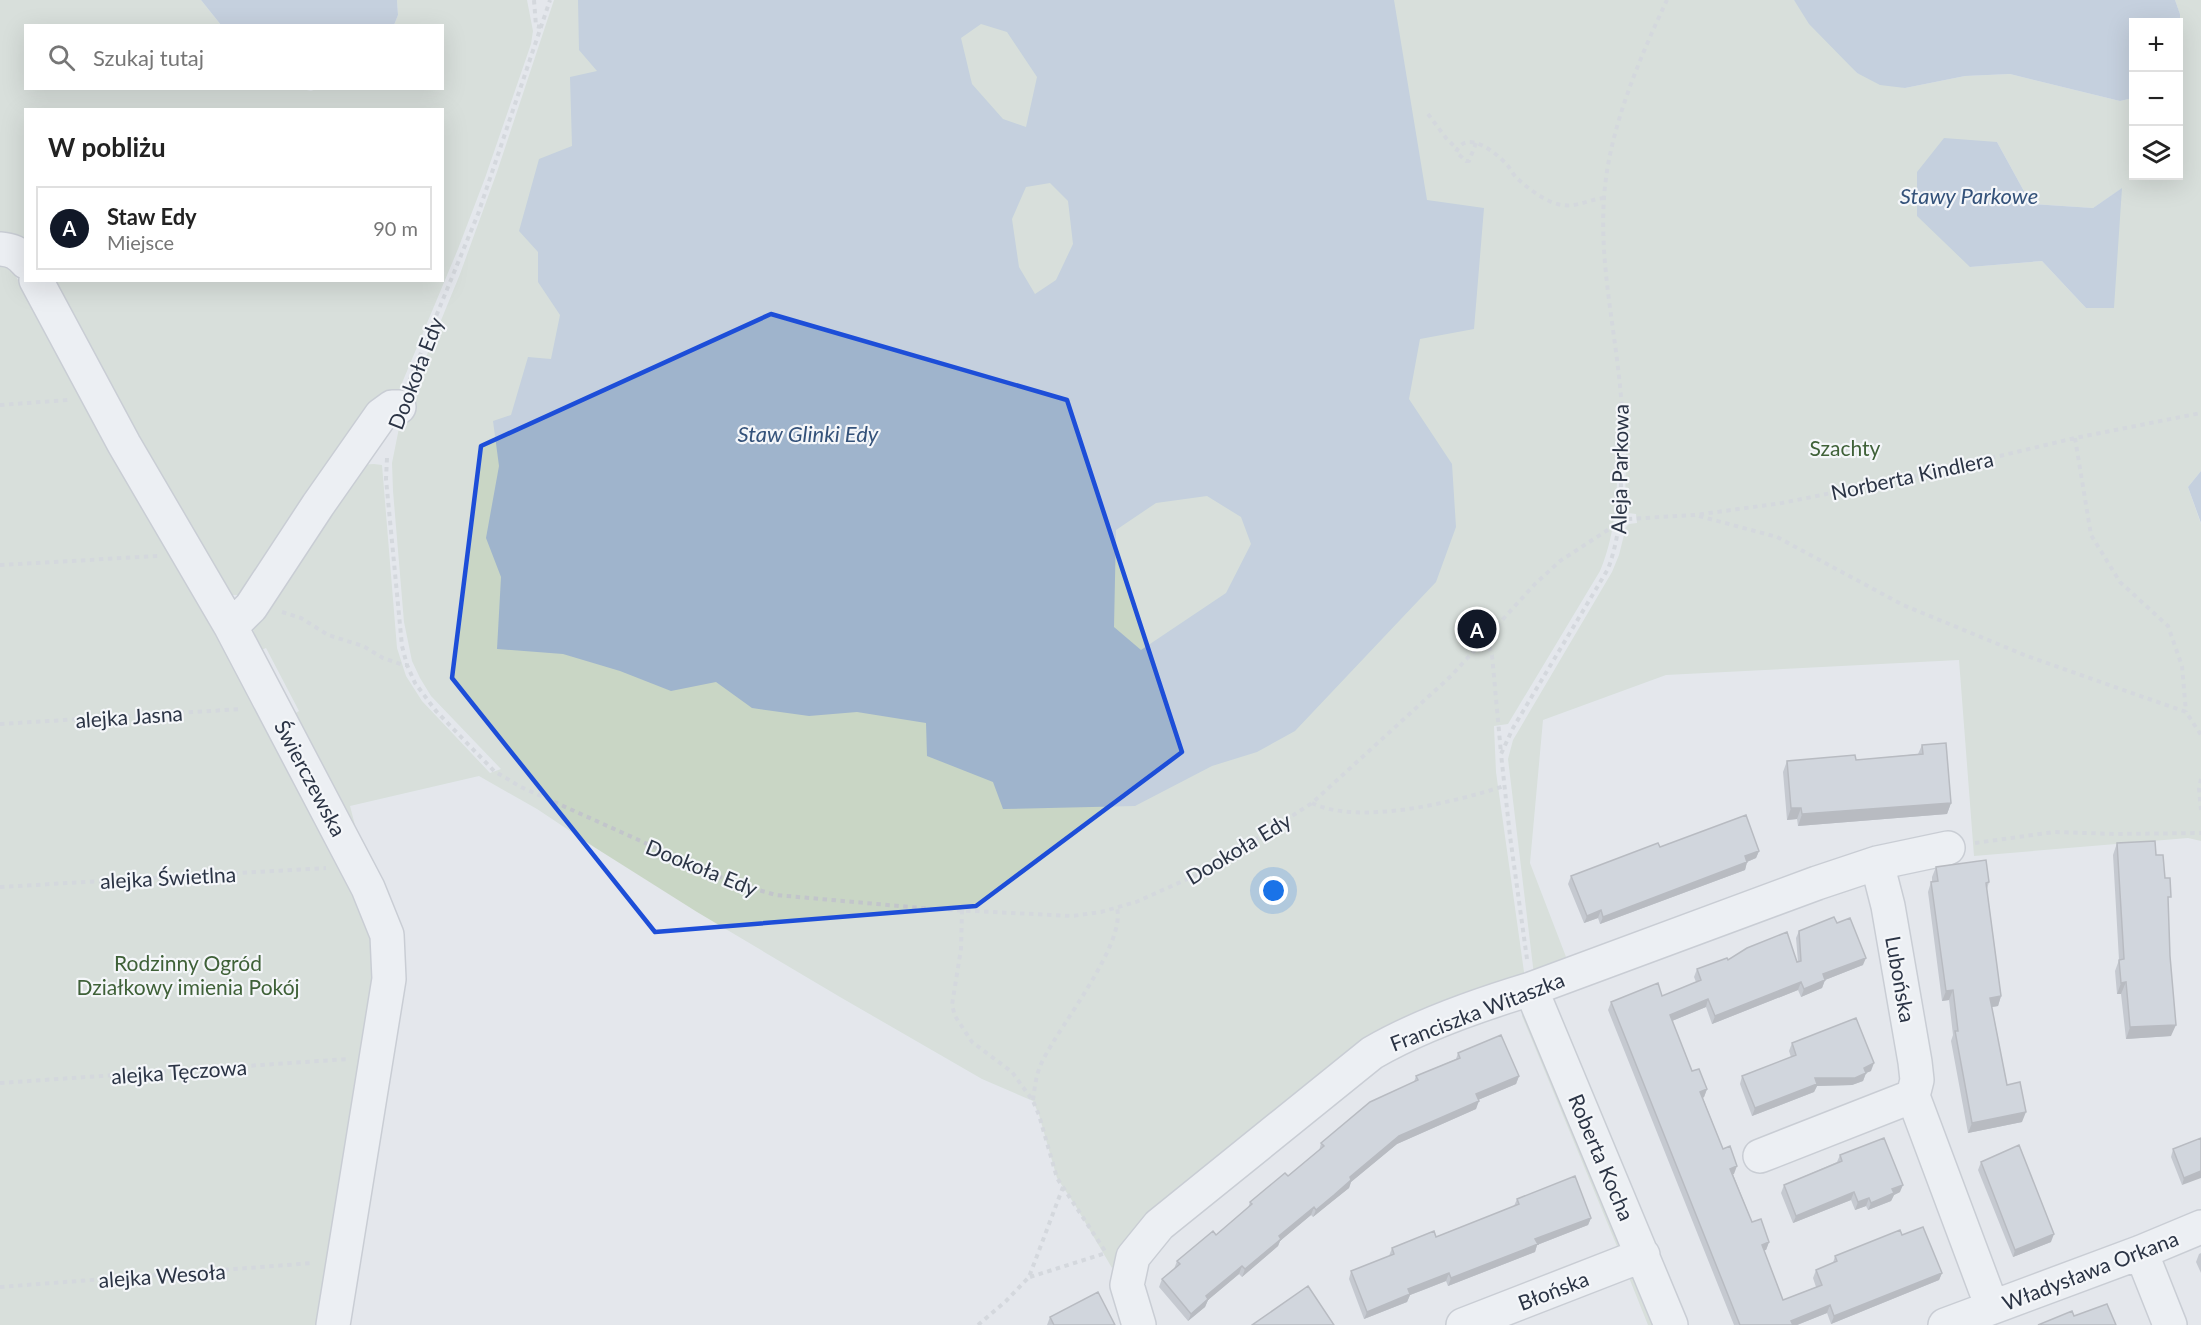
<!DOCTYPE html>
<html lang="pl">
<head>
<meta charset="utf-8">
<style>
	:root { --surface:#fff; --page:#f6f6f6; --text:#222; --muted:#767676; --line:#e0e0e0; --accent:#111827 }
	body { margin:0; font-family:Lato,sans-serif; background:var(--page); color:var(--text) }
	.controls { position:absolute; right:18px; top:18px; display:grid; overflow:hidden; border-radius:0px; box-shadow:0 6px 24px #0002 }
	.controls button { width:54px; height:54px; display:grid; place-items:center; padding:0; border:0; border-bottom:2px solid var(--line); background:var(--surface); color:var(--text); font:30px sans-serif }
	.you { position:absolute; left:1274px; top:891px; width:21px; height:21px; margin:-15px; border:4px solid #fff; border-radius:50%; background:#1a73e8; box-shadow:0 0 0 9px #1a73e833 }
	.badge { display:grid; place-items:center; width:39px; height:39px; border-radius:50%; background:var(--accent); color:#fff; font-size:20px; font-weight:700 }
	.pin { position:absolute; translate:-50% -50%; border:3px solid #fff; box-shadow:0 2px 6px #0006 }
	.list { margin:0; padding:0; list-style:none }
	h2 { display:flex; justify-content:space-between; align-items:center; height:78px; margin:0; padding:0 24px; font-size:26px }
	h2 small { font-size:20px; font-weight:400; color:var(--muted) }
	.list li { display:grid; grid-template-columns:39px 1fr auto; gap:18px; align-items:center; box-sizing:border-box; height:84px; margin:0 12px 12px; padding:0 12px; border:2px solid var(--line); border-radius:0px }
	.list b { display:block; font-size:22px; white-space:nowrap }
	.list p { margin:0; font-size:20px; white-space:nowrap; color:var(--muted) }
	.list em { font-size:20px; font-style:normal; color:var(--muted) }
	.icon { flex:none; width:33px; height:33px; fill:none; stroke:currentColor; stroke-width:2; stroke-linecap:round; stroke-linejoin:round }
	.map { position:relative; flex:none; width:2201px; height:1325px; overflow:hidden }
	.search { position:absolute; background:var(--surface); box-shadow:0 6px 24px #0002; left:24px; top:24px; width:420px; height:66px; display:flex; align-items:center; gap:15px; box-sizing:border-box; padding:0 21px; border-radius:0px; color:var(--muted); font-size:22px }
	.panel { position:absolute; background:var(--surface); box-shadow:0 6px 24px #0002; left:24px; top:108px; width:420px; height:174px; border-radius:0px }
	.map>svg:first-child { display:block }
	.green { fill:#c9d6c5; fill-rule:evenodd }
	.water { fill:#9fb4cc; fill-rule:evenodd }
	.lines { fill:none; stroke-linecap:round; stroke-linejoin:round }
	.minor-casing { stroke:#a9aeb7; stroke-width:36 }
	.path { stroke:#c2c5cb; stroke-width:4; stroke-dasharray:4.5 4.5; stroke-linecap:butt }
	.minor { stroke:#f7f8fa; stroke-width:33 }
	.wall { fill:#a1a5ae }
	.shaded-wall { fill:#83868d }
	.building { fill:#bbc0ca; stroke:#83868d; stroke-width:1.5 }
	.marked { fill:none; stroke:#1d4ed8; stroke-width:4.5; stroke-linejoin:round }
	.labels { text-anchor:middle; dominant-baseline:central; stroke-width:4.5; stroke-linejoin:round; paint-order:stroke }
	.street-label { font-size:21px; fill:#2b3445; stroke:#f4f6f9 }
	.park-label { font-size:21px; fill:#3f6138; stroke:#f4f6f9 }
	.water-label { font-size:22px; font-style:italic; fill:#34527a; stroke:#f4f6f9 }
</style>
</head>
<body>
<div class="map">
<svg width="2201" height="1325" viewBox="0 0 2201 1325">
	<rect width="100%" height="100%" fill="#e4e7ec"/>
	<path class="green" d="M0 0H201L221 25 26 26V88H297L311 91 319 88H442V26L394 25 398 15 397 0H527L533 31 531 44 485 178 458 249 397 395 242 595H228L43 281 442 280V110H26L25 250 0 240Z
		M554 0H1794L1857 73 1905 88 1965 76 2010 74 2120 101 2133 98 2134 176H2178L2180 14 2175 0H2201V471L2188 487 2201 524V841L2188 838 1974 856 1959 660 1666 675 1543 720 1530 863 1568 962 1534 975 1508 759 1513 740 1612 572 1619 555 1626 527 1629 524 1637 523 1636 514 1628 513 1625 507 1627 410 1618 411C1617 464 1621 522 1600 571L1508 724 1494 726 1496 772 1525 979 1440 1014 1139 1230 1112 1268 1075 1205 1057 1178 1039 1115 1033 1101 982 1079 840 997 697 912 594 847 537 809 479 776 350 806 365 864 288 718 299 711 266 648 259 651 254 637 253 626 359 465 374 464 382 465 397 648 406 676 422 701 490 773 501 769 431 696 420 678 412 661 404 622 393 491 392 463 401 418 460 274 497 172ZM1997 142 2031 204 2093 208 2121 189 2086 308 2042 261 1970 267Z
		M7 261 225 635 380 939 322 1325H0V266Z
		M1523 1011 1627 1238 1621 1256 1522 1016Z
		M1628 1275H1633L1662 1325H1648Z"/>
	<path class="water" d="M201 0H397L398 15 394 25H221Z
		M578 0H1394L1427 200 1484 208 1474 329 1420 339 1409 399 1452 464 1456 527 1436 582 1295 731 1257 752 1212 766 1135 806 1003 809 993 782 927 756 926 723 857 712 809 716 752 708 716 682 671 691 620 671 563 654 497 649 501 577 486 538 499 466 493 421 511 415 528 357 551 359 560 315 538 282V252L519 231 539 159 572 146 570 77 597 71 579 50ZM981 24 1007 32 1037 77 1026 127 1003 119 972 84 961 38ZM1050 183 1068 201 1073 244 1056 280 1035 294 1019 267 1012 219 1026 187ZM1207 496 1241 517 1251 544 1226 593 1141 650 1114 627 1116 530 1156 503Z
		M1794 0H2175L2180 14V43L2179 46 2178 22H2134L2133 98 2120 101 2010 74 1965 76 1905 88 1880 85 1857 73 1809 24Z
		M1944 138 1997 142 2031 204 2093 208 2122 188 2114 308H2086L2042 261 1970 267 1917 216V172Z
		M2201 471V523L2188 487Z"/>
	<g class="lines">
		<g class="minor-casing">
			<path id="minor" d="M0 249C11 250 18 252 26 262
				M36 280 124 444 231 627 368 888 387 935 389 979 333 1325
				M231 627 251 607 318 505 381 415 392 407H399
				M1877 863 1888 906 1915 1062 1917 1080 1913 1096 1992 1307
				M1531 989 1671 1325
				M1760 1156 1913 1096
				M2141 1252 2170 1325
				M1139 1325 1127 1285 1133 1257 1159 1225 1372 1053C1420 1025 1478 1005 1531 989L1817 883 1877 863 1948 848
				M1463 1325 1643 1255
				M1945 1325 2141 1252 2201 1227"/>
		</g>
		<path class="path" d="M534 0 536 26 541 27
			M1428 114 1446 138 1457 149
			M1476 143 1469 161H1466L1456 152C1466 128 1497 153 1508 166 1512 171 1514 176 1519 180 1529 189 1541 198 1554 203 1574 210 1585 200 1604 198
			M409 382 478 214 550 0
			M0 405 68 400
			M2075 438 2091 535 2120 582 2168 626 2182 666 2186 712
			M387 458 386 479 402 646 407 665 415 683 436 711 494 771 521 787 734 883 776 895 933 909 1072 916 1101 912 1136 902 1212 868 1312 803 1451 676 1535 584 1560 561 1620 522 1627 519 1695 515 1782 503 1916 476 2075 438 2201 413
			M1699 516 1777 537 1903 605 2027 656 2186 712 2201 735
			M0 565 158 556
			M282 612 301 618 328 635 363 646 383 658 403 665H407
			M1486 638 1492 655 1501 753
			M0 724 242 709
			M2201 779 2199 789 2201 810
			M1312 803C1359 826 1455 802 1504 786
			M1975 843 2054 832 2116 834 2201 833
			M0 887 326 868
			M962 910 961 949 952 1005 955 1016 972 1042 1012 1072 1033 1101 1039 1115 1057 1178 1105 1251
			M1527 959 1510 836 1501 754 1513 728 1608 569C1620 536 1621 509 1621 475 1622 454 1623 432 1622 411 1618 340 1599 270 1604 198 1608 132 1639 59 1667 0
			M0 1083 348 1059
			M1033 1100C1035 1086 1036 1073 1043 1060 1060 1025 1126 944 1117 908
			M1030 1277 1106 1253
			M0 1287 313 1263
			M978 1325 1006 1301 1029 1277 1063 1187"/>
		<use href="#minor" class="minor"/>
	</g>
	<path class="wall" d="M1922 745 1951 803 1947 814 1798 826 1797 819 1787 820 1783 772 1787 761 1856 760 1918 754Z
		M2117 843 2165 878 2168 905 2171 1036 2126 1039 2121 994H2117L2115 971 2119 960 2113 855Z
		M1660 847 1759 851 1756 858 1747 862 1745 870 1600 924 1598 918 1584 923 1568 884 1571 876Z
		M1936 867 1989 882 1987 889 2001 996 1998 1006 1992 1007 2007 1085 2022 1122 1968 1133 1951 1041 1953 1035 1949 1000 1942 1001 1928 892 1931 882H1932V877Z
		M1837 923 1863 965 1825 980 1822 988 1801 997 1798 990 1712 1024 1706 1007 1672 1021 1692 1071 1707 1089 1704 1097 1703 1098 1723 1149 1734 1174H1733L1752 1222 1769 1242 1766 1250H1764L1783 1300 1816 1287 1813 1278 1816 1270 1833 1263 1835 1256 1902 1235 1942 1273 1939 1280 1831 1324 1827 1313 1797 1325H1734L1608 1010 1611 1002 1662 996 1696 982 1694 977 1697 969 1728 960 1798 962 1796 938 1799 931Z
		M1792 1043 1871 1071 1866 1073 1863 1081 1852 1085 1817 1086 1814 1092 1752 1116 1740 1084 1742 1076 1791 1057 1789 1051Z
		M1458 1053 1519 1076 1516 1084 1478 1100 1476 1109 1397 1144 1351 1182 1349 1188 1331 1202 1313 1217 1311 1215 1280 1241 1278 1246 1242 1277 1239 1274 1208 1300 1205 1307 1188 1321 1159 1287 1162 1279 1174 1269 1177 1261 1216 1235 1248 1208 1250 1202 1288 1176 1319 1151 1321 1143 1414 1082 1416 1076 1456 1059Z
		M2201 1138 2182 1185 2171 1157 2173 1149Z
		M1840 1155 1900 1192 1894 1195 1891 1201 1868 1210 1866 1206 1855 1210 1851 1200 1793 1223 1781 1193 1784 1185 1837 1162Z
		M1981 1162 2051 1242 2013 1257 1978 1170Z
		M1517 1199 1591 1218 1588 1225 1537 1245 1535 1252 1448 1286 1446 1281 1426 1289 1410 1295 1407 1302 1364 1319 1349 1279 1351 1271 1389 1256 1392 1248 1436 1237 1514 1206Z
		M2201 1253V1273L2196 1262 2199 1254Z
		M1050 1317 1115 1325H1047Z"/>
	<path class="shaded-wall" d="M1951 803 1947 814 1798 826 1802 814Z
		M1791 808H1801L1797 819 1787 820Z
		M1759 851 1756 858 1742 864 1745 856Z
		M1747 862 1745 870 1600 924 1603 917Z
		M1601 910 1598 918 1584 923 1587 916Z
		M1866 958 1863 965 1825 980 1822 988 1801 997 1804 989 1823 974Z
		M1801 982 1798 990 1712 1024 1715 1016Z
		M2126 982 2121 994H2117L2121 983Z
		M1953 990 1949 1000 1942 1001 1946 991Z
		M2001 996 1998 1006 1986 1008 1990 998Z
		M1708 999 1706 1007 1667 1023 1670 1015Z
		M2176 1025 2171 1036 2126 1039 2130 1027Z
		M1874 1063 1871 1071 1866 1073 1863 1081 1852 1085 1817 1086 1814 1092 1752 1116 1755 1108 1815 1078 1864 1068Z
		M1519 1076 1516 1084 1473 1102 1476 1094Z
		M1707 1089 1704 1097 1698 1100 1700 1092Z
		M1479 1101 1476 1109 1397 1144 1351 1182 1349 1188 1313 1217 1316 1210 1350 1177 1399 1136Z
		M2026 1112 2022 1122 1968 1133 1972 1123Z
		M1737 1166 1734 1174 1728 1176 1730 1169Z
		M2201 1171V1178L2182 1185 2184 1178Z
		M1903 1185 1900 1192 1894 1195 1891 1201 1868 1210 1871 1203 1892 1189Z
		M1854 1192 1851 1200 1793 1223 1796 1216Z
		M1869 1198 1866 1206 1855 1210 1858 1202Z
		M1314 1207 1311 1215 1280 1241 1278 1246 1242 1277 1245 1269 1279 1236Z
		M1591 1218 1588 1225 1537 1245 1535 1252 1448 1286 1451 1278 1535 1239Z
		M2054 1234 2051 1242 2013 1257 2015 1250Z
		M1769 1242 1766 1250 1759 1252 1762 1245Z
		M1242 1266 1239 1274 1208 1300 1205 1307 1188 1321 1191 1314 1206 1296Z
		M1449 1273 1446 1281 1410 1295 1407 1302 1364 1319 1367 1312 1408 1289Z
		M1942 1273 1939 1280 1831 1324 1834 1316Z
		M1830 1305 1827 1313 1797 1325H1790L1791 1321Z"/>
	<path class="building" d="M1946 743 1951 803 1802 814 1801 808H1791L1787 761 1855 755 1856 760 1923 754 1922 745Z
		M1746 815 1759 851 1745 856 1747 862 1603 917 1601 910 1587 916 1571 876 1658 843 1660 847Z
		M2155 841 2156 855H2163L2165 878H2170L2171 897H2168L2170 956 2176 1025 2130 1027 2126 982 2121 983 2119 960 2124 959 2117 843Z
		M1986 860 1989 882 1986 883 2001 996 1990 998 2007 1085 2020 1082 2026 1112 1972 1123 1955 1031H1958L1953 990 1946 991 1931 882 1938 881 1936 867Z
		M1834 917 1837 923 1850 918 1866 958 1823 974 1825 980 1804 989 1801 982 1715 1016 1708 999 1670 1015 1692 1071 1699 1069 1707 1089 1700 1092 1723 1149 1730 1146 1737 1166 1730 1169 1752 1222 1761 1219 1769 1242 1762 1245 1783 1300 1822 1285 1816 1270 1837 1261 1835 1256 1900 1230 1902 1235 1923 1227 1942 1273 1834 1316 1830 1305 1791 1321 1793 1325H1740L1611 1002 1658 983 1662 996 1701 980 1697 969 1727 958 1728 960 1747 948 1787 932 1797 962 1801 961 1799 931Z
		M1856 1018 1874 1063 1864 1068 1866 1073 1855 1078H1815L1817 1084 1755 1108 1742 1076 1796 1055 1792 1043Z
		M1501 1035 1519 1076 1476 1094 1479 1101 1399 1136 1350 1177 1351 1180 1334 1195 1316 1210 1314 1207 1279 1236 1281 1239 1245 1269 1242 1266 1206 1296 1208 1299 1191 1314 1162 1279 1180 1264 1177 1261 1213 1231 1216 1235 1252 1204 1250 1202 1268 1187 1285 1173 1288 1176 1324 1146 1321 1143 1370 1102 1418 1080 1416 1076 1460 1058 1458 1053Z
		M1884 1138 1903 1185 1892 1189 1894 1193 1871 1203 1869 1198 1858 1202 1854 1192 1796 1216 1784 1185 1842 1161 1840 1155Z
		M2201 1138V1171L2184 1178 2173 1149Z
		M2019 1145 2054 1234 2015 1250 1981 1162Z
		M1575 1176 1591 1218 1535 1239 1538 1244 1451 1278 1449 1273 1408 1289 1410 1294 1367 1312 1351 1271 1394 1254 1392 1248 1434 1231 1436 1237 1499 1212 1519 1204 1517 1199Z
		M1308 1286 1334 1325H1252Z
		M1098 1292 1115 1325H1054L1050 1317Z
		M2107 1304 2116 1325H2038L2072 1311 2074 1316Z"/>
	<path d="M0 0H2201V1325H0ZM771 314 1067 400 1182 752 976 906 655 932 452 678 481 446Z" fill="#e4e7ec" fill-opacity=".55" fill-rule="evenodd"/>
	<path class="marked" d="M771 314 1067 400 1182 752 976 906 655 932 452 678 481 446Z"/>
	<g class="labels">
		<g class="street-label">
			<text transform="translate(415 373) rotate(-69)">Dookoła Edy</text>
			<text transform="translate(1619 469) rotate(-89)">Aleja Parkowa</text>
			<text transform="translate(1912 475) rotate(-12)">Norberta Kindlera</text>
			<text transform="translate(129 716) rotate(-4)">alejka Jasna</text>
			<text transform="translate(311 778) rotate(62)">Świerczewska</text>
			<text transform="translate(1238 848) rotate(-31)">Dookoła Edy</text>
			<text transform="translate(702 867) rotate(22)">Dookoła Edy</text>
			<text transform="translate(168 877) rotate(-3)">alejka Świetlna</text>
			<text transform="translate(1901 979) rotate(80)">Lubońska</text>
			<text transform="translate(1477 1011) rotate(-21)">Franciszka Witaszka</text>
			<text transform="translate(179 1071) rotate(-4)">alejka Tęczowa</text>
			<text transform="translate(1602 1157) rotate(67)">Roberta Kocha</text>
			<text transform="translate(2090 1270) rotate(-21)">Władysława Orkana</text>
			<text transform="translate(162 1275) rotate(-4)">alejka Wesoła</text>
			<text transform="translate(1553 1290) rotate(-21)">Błońska</text>
		</g>
		<g class="park-label">
			<text x="1845" y="447">Szachty</text>
			<text x="188" y="962">Rodzinny Ogród<tspan x="188" dy="24">Działkowy imienia Pokój</tspan></text>
		</g>
		<g class="water-label">
			<text x="1969" y="195">Stawy Parkowe</text>
			<text x="808" y="433">Staw Glinki Edy</text>
		</g>
	</g>
</svg>
<div class="controls">
<button>+</button>
<button>−</button>
<button><svg class="icon" aria-label="layers" viewBox="0 0 24 24"><path d="M12 4l9 5-9 5-9-5zM3 14l9 5 9-5"/></svg></button>
</div>
<div class="you"></div>
<div class="pin badge" style="left:1477px;top:629px">A</div>
<div class="search"><svg class="icon" aria-label="search" viewBox="0 0 24 24"><circle cx="10" cy="10" r="6"/><path d="M15 15l6 6"/></svg>Szukaj tutaj</div>
<section class="panel">
<h2>W pobliżu<small></small></h2>
<ul class="list">
<li><span class="badge">A</span><div><b>Staw Edy</b><p>Miejsce</p></div><em>90 m</em></li>
</ul>
</section>
</div>
</body>
</html>
